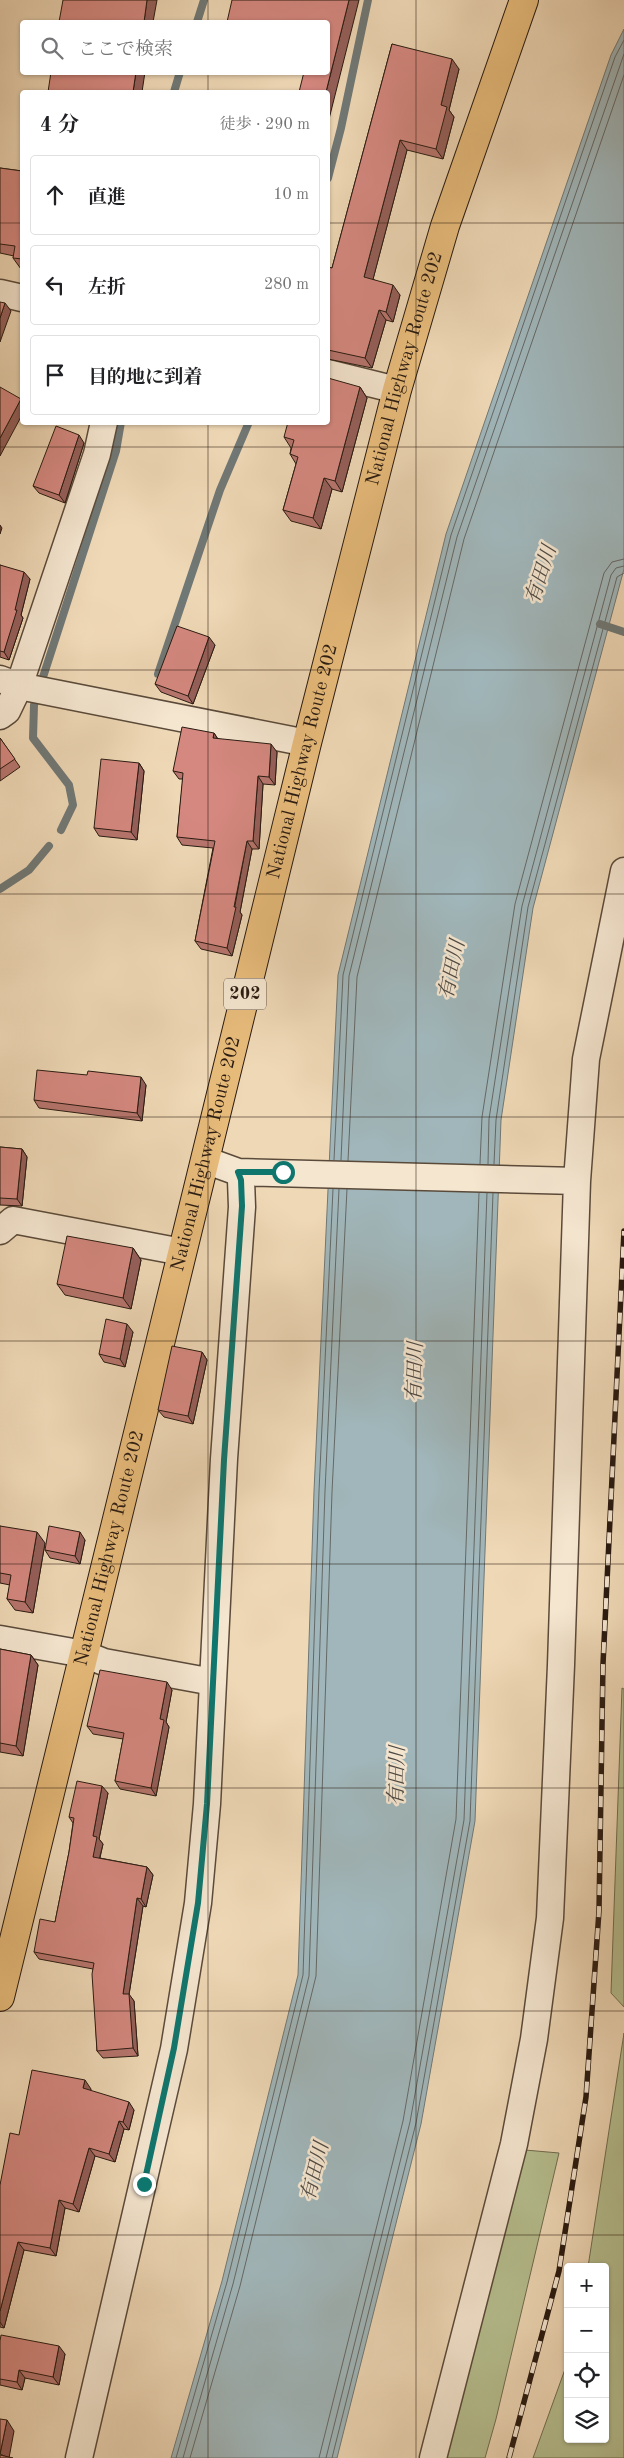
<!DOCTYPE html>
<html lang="ja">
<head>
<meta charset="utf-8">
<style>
	:root { --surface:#fff; --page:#f6f6f6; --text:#202124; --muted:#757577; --line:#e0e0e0 }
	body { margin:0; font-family:"Old Standard TT","Noto Serif JP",serif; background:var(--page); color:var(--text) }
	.controls { position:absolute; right:15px; bottom:15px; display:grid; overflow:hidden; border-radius:5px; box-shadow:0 1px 4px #0004 }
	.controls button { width:45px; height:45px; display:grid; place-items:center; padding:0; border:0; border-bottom:1px solid var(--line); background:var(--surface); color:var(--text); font:25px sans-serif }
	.stop { position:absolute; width:15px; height:15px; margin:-11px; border:4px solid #0f766e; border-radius:50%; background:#fff }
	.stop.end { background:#0f766e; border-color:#fff; box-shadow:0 1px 5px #0008 }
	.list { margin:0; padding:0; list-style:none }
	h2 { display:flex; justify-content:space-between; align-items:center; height:65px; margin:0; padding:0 20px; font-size:21px }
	h2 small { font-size:16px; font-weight:400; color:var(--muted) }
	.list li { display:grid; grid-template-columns:32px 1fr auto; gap:15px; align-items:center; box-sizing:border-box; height:80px; margin:0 10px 10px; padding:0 10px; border:1px solid var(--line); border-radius:5px }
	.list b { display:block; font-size:19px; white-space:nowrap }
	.list em { font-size:16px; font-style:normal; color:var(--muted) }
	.icon { flex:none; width:28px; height:28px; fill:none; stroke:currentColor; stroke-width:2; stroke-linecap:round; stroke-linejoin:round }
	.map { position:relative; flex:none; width:624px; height:2458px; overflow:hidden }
	.search { position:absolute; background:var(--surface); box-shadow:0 1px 4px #0004; left:20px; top:20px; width:310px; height:55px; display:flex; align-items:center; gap:12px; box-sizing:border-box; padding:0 18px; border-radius:5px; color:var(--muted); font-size:19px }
	.panel { position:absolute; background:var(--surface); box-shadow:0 1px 4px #0004; left:20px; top:90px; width:310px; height:335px; border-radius:5px }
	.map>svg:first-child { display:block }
	.green { fill:#b6bf90; stroke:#706c50 }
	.water { fill:#a0b6ba; stroke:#707876 }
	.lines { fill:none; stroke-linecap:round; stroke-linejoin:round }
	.shore { stroke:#646866; stroke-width:1 }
	.stream { stroke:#707876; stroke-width:8 }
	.street-casing { stroke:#5a4a3a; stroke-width:29 }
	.highway-casing { stroke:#291a11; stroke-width:30 }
	.street { stroke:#f5e6d0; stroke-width:26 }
	.highway { stroke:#e8bc7b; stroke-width:28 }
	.rail-casing { stroke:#291a11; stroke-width:5.5 }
	.rail { stroke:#f5e6d0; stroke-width:4; stroke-dasharray:11; stroke-linecap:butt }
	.wall { fill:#b7756e; stroke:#291a11 }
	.shaded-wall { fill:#955f5a; stroke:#291a11 }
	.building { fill:#d58880; stroke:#291a11 }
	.route { stroke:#0f766e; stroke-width:6 }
	.grid { fill:none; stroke:#291a11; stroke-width:1; stroke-opacity:0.55 }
	.labels { text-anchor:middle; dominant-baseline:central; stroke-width:5; stroke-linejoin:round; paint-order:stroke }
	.shield { fill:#f5e6d0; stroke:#66574a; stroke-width:1 }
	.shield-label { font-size:18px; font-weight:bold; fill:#291a11 }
	.street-label { font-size:19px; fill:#291a11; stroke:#f5e6d0 }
	.water-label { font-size:20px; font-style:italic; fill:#4d4944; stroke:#f5e6d0 }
</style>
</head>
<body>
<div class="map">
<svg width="624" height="2458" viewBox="0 0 624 2458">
	<rect width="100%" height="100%" fill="#efd8b6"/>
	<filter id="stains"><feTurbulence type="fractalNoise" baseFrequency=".004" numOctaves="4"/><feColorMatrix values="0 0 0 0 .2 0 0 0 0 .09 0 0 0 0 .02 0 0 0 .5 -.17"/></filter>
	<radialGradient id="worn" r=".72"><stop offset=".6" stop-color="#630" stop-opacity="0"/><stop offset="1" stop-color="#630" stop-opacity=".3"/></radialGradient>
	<path class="green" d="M622 1688 624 1689V2007L611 1993Z
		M624 2033V2458H533L568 2361V2439H605V2267H588Z
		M525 2150 559 2153 496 2419 485 2458H445Z"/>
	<path class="water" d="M624 29V569L533 908 501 1120 475 1821 421 2124 337 2458H171L222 2281 298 1975 314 1491 338 975 446 534 611 55Z"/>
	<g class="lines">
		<path class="shore" d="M334 1160 343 975 451 535 615 57 624 40
			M341 1160 349 976 457 537 624 54
			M348 1161 357 977 464 539 624 75
			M480 1164 482 1117 515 904 604 573 612 562 624 559
			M488 1164 489 1119 522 906 611 575 616 568 624 566
			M494 1164 496 1120 528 907 617 577 624 573
			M176 2458 227 2282 303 1975 319 1491 333 1189
			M183 2458 233 2284 309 1976 325 1491 339 1189
			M190 2458 240 2286 316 1976 332 1492 347 1189
			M319 2458 403 2121 456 1819 479 1193
			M326 2458 410 2122 464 1820 487 1193
			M332 2458 416 2123 470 1821 493 1193"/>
		<path class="stream" d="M197 22 204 0
			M174 92 180 72
			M328 178 341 128 368 0
			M600 624 624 632
			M158 674 220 490 249 422
			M61 830 73 805 69 785 33 738 34 705 116 451 121 422
			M0 889 29 870 49 846"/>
		<g class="street-casing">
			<path id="street" d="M0 293 22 298
				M328 373 397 390
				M0 679 19 686 307 743
				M0 716 7 711 19 686 97 454 104 422
				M205 1160 238 1172 577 1181
				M0 1231 13 1220 182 1252
				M0 1639 84 1654 104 1662 213 1682
				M79 2458 174 2049 198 1903 207 1804 224 1459 242 1207 241 1180 238 1172
				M433 2458 514 2144 534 2039 550 1918 561 1665 577 1181 586 1059 624 871"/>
		</g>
		<g class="highway-casing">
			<g id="highway">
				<path id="s1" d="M0 1997 307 743 397 390 445 226 524 0"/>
			</g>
		</g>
		<use href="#street" class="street"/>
		<use href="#highway" class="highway"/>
		<g class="rail-casing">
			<path id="rail" d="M509 2458 559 2271 586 2097 599 1911 603 1664 624 1231"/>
		</g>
		<use href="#rail" class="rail"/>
	</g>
	<path class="wall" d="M392 44 459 69 449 110 454 117 443 159 407 150 373 279 400 295 393 322 386 320 372 368 328 359V270L332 268Z
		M0 168 22 171V269H21L13 258 14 256 0 253Z
		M360 387 367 398 342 492 332 489 321 529 291 521 283 510 296 464 290 454 291 448 284 437Z
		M84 443 65 503 39 493 33 486Z
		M0 565 30 579 21 615 23 618 9 660 0 657Z
		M215 645 193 704 161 692 155 684Z
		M214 733 218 739 277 752 275 785 263 784 259 849H252L240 912 242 915 232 956 201 949 195 941 213 848 182 845 177 837 183 779H179L173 771Z
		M0 738 20 767 0 781Z
		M139 763 144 771 137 840 99 836 94 828Z
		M146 1085 142 1121 39 1108 34 1100Z
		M0 1147 22 1149 27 1157 22 1206 0 1205Z
		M133 1248 141 1260 131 1309 65 1295 57 1284Z
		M133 1332 125 1367 104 1362 99 1354Z
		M202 1352 207 1360 193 1424 164 1417 158 1410Z
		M0 1526 45 1543 33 1613 15 1610 7 1599 10 1585 0 1583Z
		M85 1540 80 1564 50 1558 45 1550Z
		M0 1649 31 1655 38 1665 23 1756 0 1752Z
		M172 1690 166 1722 169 1727 156 1796 120 1789 115 1781 123 1739 93 1734 87 1726Z
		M108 1793 99 1839 103 1844 100 1858 147 1867 153 1875 146 1907 143 1906 129 1995 134 2001 138 2056 103 2058 97 2051 93 1969 39 1959 34 1952 55 1922 69 1852 73 1823 69 1817Z
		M91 2089 90 2091 134 2110 129 2130 124 2129 115 2162 95 2156 79 2212 65 2208 56 2256 24 2250 4 2328 0 2327V2185L19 2135Z
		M0 2341 65 2354 59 2385 25 2378 22 2390 0 2385Z"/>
	<path class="shaded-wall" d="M147 0H157L153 22H144Z
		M349 0H359L328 123V92H326Z
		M452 59 459 69 449 110 454 117 443 159 436 149 441 105Z
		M136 72H145L142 92H133Z
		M400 140 407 150 371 287 364 277Z
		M393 285 400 295 393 322 386 312Z
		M5 303 11 311 0 342V318Z
		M379 310 386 320 372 368 365 358Z
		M360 387 367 398 342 492 335 481Z
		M21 399 22 401V415L0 456V438Z
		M79 435 84 443 65 503 59 495Z
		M324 478 332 489 321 529 313 518Z
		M0 525 2 528 0 534Z
		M24 572 30 579 21 615 23 618 9 660 4 652Z
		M209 637 215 645 193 704 188 696Z
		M214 733 219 741 213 738Z
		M271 744 277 752 275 785 269 777Z
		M139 763 144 771 137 840 131 832Z
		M258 776 263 784 259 849 253 841Z
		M247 841 252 849 240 912 242 915 232 956 227 948Z
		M141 1077 146 1085 142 1121 137 1113Z
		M22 1149 27 1157 22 1206 17 1199Z
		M133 1248 141 1260 131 1309 123 1298Z
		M127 1324 133 1332 125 1367 120 1359Z
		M202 1352 207 1360 193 1424 188 1416Z
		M37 1532 45 1543 33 1613 25 1602Z
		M80 1532 85 1540 80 1564 75 1556Z
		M31 1655 38 1665 23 1756 16 1746Z
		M167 1682 172 1690 166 1722 169 1727 156 1796 151 1788 160 1719Z
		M102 1786 108 1793 99 1839 103 1844 98 1864 93 1857V1836Z
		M147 1867 153 1875 146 1907 141 1899Z
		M137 1898 143 1906 129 1994 134 2001 138 2056 133 2048 123 1994Z
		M85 2080 91 2089 89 2097 83 2088Z
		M129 2102 134 2110 129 2130 123 2122Z
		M119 2121 124 2129 115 2162 109 2154Z
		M89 2148 95 2156 79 2212 73 2204Z
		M59 2200 65 2208 56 2256 50 2248Z
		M18 2242 24 2250 4 2328 0 2322V2311Z
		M59 2346 65 2354 59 2385 53 2377Z
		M19 2370 25 2378 22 2390 17 2382Z
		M7 2420 14 2431 9 2458 0 2454Z"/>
	<path class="building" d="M63 0H147L144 22H59Z
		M232 0H349L326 92H299L304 72H328V22H227Z
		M392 44 452 59 441 105 447 107 436 149 400 140 364 277 393 285 386 312 379 310 365 358 328 350V267L332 268Z
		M51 72H136L133 92H48Z
		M0 168 22 171V259L13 258 15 246 0 244Z
		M0 302 5 303 0 318Z
		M328 378 360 387 335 481 324 478 313 518 283 510 298 457 290 454 294 440 284 437 288 422H328Z
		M0 387 21 399 0 438Z
		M56 426 79 435 59 495 33 486Z
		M0 565 24 572 15 610H17L4 652 0 651Z
		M177 626 209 637 188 696 155 684Z
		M182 727 214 733 213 738 271 744 269 777 258 776 253 841H247L234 907H236L227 948 195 941 215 841 177 837 183 773 173 771Z
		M0 738 15 759 0 769Z
		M101 759 139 763 131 832 94 828Z
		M37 1070 87 1075 88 1071 141 1077 137 1113 34 1100Z
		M0 1147 22 1149 17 1199 0 1198Z
		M67 1236 133 1248 123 1298 57 1284Z
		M106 1319 127 1324 120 1359 99 1354Z
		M172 1346 202 1352 188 1416 158 1410Z
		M0 1526 37 1532 25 1602 7 1599 11 1575 0 1573Z
		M49 1526 80 1532 75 1556 45 1550Z
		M0 1649 31 1655 16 1746 0 1743Z
		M100 1670 167 1682 160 1719 164 1720 151 1788 115 1781 124 1733 87 1726Z
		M77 1781 102 1786 93 1836 97 1837 93 1857 147 1867 141 1899 137 1898 123 1994H129L133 2048 97 2051 92 1974 94 1963 34 1952 40 1919 55 1922 69 1852 74 1818 69 1817Z
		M32 2070 85 2080 83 2088 129 2102 123 2122 119 2121 109 2154 89 2148 73 2204 59 2200 50 2248 18 2242 0 2311V2185L10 2133 19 2135Z
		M1 2335 59 2346 53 2377 19 2370 17 2382 0 2379V2341Z
		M0 2419 7 2420 0 2454Z
		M0 2455 13 2458H0Z"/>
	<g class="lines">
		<path class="route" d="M144 2184 174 2048 198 1903 207 1804 224 1460 242 1206 241 1180 238 1172H283"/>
	</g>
	<path class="grid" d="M208 0V22M416 0V2458M208 72V92M0 223H22M328 223H624M208 422V2458M0 447H624M0 670H624M0 894H624M0 1117H624M0 1341H624M0 1564H624M0 1788H624M0 2011H624M0 2235H624"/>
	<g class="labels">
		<rect class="shield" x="224" y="978.5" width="42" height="31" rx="4"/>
		<g class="shield-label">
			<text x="245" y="994">202</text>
		</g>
		<g class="street-label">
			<text stroke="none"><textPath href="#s1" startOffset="1678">National Highway Route 202</textPath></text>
			<text stroke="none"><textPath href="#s1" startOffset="1272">National Highway Route 202</textPath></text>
			<text stroke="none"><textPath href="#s1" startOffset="868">National Highway Route 202</textPath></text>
			<text stroke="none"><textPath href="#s1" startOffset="462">National Highway Route 202</textPath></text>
		</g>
		<g class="water-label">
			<text transform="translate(542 575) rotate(-72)">有田川</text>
			<text transform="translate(453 970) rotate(-78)">有田川</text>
			<text transform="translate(416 1372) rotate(-88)">有田川</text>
			<text transform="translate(398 1776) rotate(-88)">有田川</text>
			<text transform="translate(316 2172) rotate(-76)">有田川</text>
		</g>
	</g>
	<rect width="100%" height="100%" filter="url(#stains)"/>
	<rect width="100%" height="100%" fill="url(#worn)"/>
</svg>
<div class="controls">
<button>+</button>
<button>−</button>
<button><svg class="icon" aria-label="locate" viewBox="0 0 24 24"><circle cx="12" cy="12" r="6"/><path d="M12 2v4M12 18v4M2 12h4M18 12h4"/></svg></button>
<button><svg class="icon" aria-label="layers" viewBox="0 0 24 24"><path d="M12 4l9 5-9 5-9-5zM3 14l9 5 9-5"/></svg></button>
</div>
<div class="stop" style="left:283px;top:1172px"></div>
<div class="stop end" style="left:144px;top:2184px"></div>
<div class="search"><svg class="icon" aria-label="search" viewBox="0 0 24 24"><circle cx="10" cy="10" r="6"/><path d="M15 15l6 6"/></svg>ここで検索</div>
<section class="panel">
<h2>4 分<small>徒歩 · 290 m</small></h2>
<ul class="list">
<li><svg class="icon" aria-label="ahead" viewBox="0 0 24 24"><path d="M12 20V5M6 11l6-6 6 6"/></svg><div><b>直進</b></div><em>10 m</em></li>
<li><svg class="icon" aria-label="left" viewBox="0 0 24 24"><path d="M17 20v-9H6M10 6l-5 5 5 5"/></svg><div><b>左折</b></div><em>280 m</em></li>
<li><svg class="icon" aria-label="arrive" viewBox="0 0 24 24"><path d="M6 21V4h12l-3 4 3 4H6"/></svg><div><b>目的地に到着</b></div></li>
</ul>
</section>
</div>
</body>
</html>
